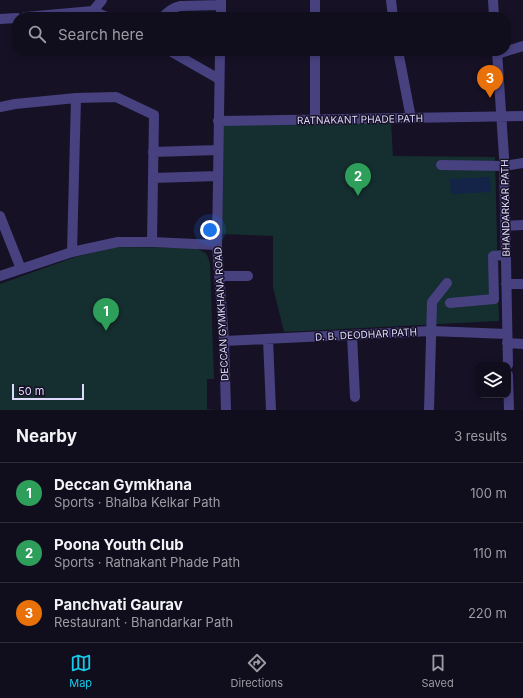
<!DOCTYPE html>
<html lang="en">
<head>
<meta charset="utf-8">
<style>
	:root { --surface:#100d1c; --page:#191625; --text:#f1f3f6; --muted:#9c9ca3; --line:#302d3b; --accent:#16caeb }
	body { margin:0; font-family:Inter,sans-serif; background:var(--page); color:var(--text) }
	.controls { position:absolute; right:12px; bottom:12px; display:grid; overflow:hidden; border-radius:8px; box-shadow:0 2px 6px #0003 }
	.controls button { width:36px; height:36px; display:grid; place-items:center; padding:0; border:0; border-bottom:1px solid var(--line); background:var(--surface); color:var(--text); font:20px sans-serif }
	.scale { position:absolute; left:12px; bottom:10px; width:72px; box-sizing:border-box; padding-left:4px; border:2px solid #dfd9fc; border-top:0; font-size:11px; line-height:14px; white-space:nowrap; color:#dfd9fc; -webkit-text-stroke:3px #161125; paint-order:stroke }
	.you { position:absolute; left:210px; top:230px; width:14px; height:14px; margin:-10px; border:3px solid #fff; border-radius:50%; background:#1a73e8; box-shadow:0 0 0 6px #1a73e833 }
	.badge { display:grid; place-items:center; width:26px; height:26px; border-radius:50%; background:var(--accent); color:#fff; font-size:13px; font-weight:700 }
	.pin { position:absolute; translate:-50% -33px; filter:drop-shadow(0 1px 2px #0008) }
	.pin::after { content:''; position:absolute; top:21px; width:14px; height:12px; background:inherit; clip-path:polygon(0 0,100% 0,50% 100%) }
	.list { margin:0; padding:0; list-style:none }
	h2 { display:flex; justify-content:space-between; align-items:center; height:52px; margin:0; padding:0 16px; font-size:17px }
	h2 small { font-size:13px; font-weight:400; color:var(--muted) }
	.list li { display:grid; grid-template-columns:26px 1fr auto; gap:12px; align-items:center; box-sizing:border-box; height:60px; padding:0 16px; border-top:1px solid var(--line) }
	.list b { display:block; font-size:15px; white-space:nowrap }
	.list p { margin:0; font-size:13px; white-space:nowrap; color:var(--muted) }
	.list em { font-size:13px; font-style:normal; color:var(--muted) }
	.icon { flex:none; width:22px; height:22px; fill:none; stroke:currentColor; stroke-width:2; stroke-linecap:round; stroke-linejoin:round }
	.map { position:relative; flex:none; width:523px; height:410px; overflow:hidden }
	.search { position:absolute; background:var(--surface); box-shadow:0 2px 6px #0003; left:12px; right:12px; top:12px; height:44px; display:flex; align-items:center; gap:10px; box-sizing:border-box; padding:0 14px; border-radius:16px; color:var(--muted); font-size:15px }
	.sheet { height:232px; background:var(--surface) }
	nav { display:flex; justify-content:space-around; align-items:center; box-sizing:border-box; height:56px; border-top:1px solid var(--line); background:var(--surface); font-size:11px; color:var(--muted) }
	nav a { display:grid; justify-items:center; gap:2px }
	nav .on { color:var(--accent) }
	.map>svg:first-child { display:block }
	.green { fill:#152e2f }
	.water { fill:#132448 }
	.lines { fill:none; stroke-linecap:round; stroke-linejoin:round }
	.minor { stroke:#474180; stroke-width:10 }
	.labels { text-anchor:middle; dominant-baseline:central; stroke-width:3; stroke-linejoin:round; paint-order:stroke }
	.street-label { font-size:10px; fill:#dfd9fc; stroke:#161125 }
</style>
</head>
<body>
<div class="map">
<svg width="523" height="410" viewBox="0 0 523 410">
	<rect width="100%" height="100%" fill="#161125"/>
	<path class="green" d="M391 121 393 156 495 157 499 321 284 332 273 287V236L219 234 221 125Z
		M116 247 194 248C205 252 207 252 210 264L214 379H207V409L216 410H0V284L75 257Z"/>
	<path class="water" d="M490 177 491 192 451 194 450 179Z"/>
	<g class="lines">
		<path class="minor" d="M315 0V17
			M391 0 393 17
			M493 0 494 17
			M93 11 102 0
			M25 17 93 11 107 17
			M163 17C168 11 172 8 180 6L221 5
			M221 17V0
			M0 19 17 18
			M170 51 219 79
			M220 51 217 245 224 341 226 410
			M315 51V120
			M398 51 411 118
			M497 51 504 157 508 365
			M497 54 523 46
			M0 107 15 104 76 98 116 97 154 115 152 242
			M218 121 523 116
			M153 152 218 150
			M441 165 504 166 523 163
			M153 178 218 176
			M0 216 21 269
			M505 226 523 225
			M72 252 76 98
			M0 276 72 252 118 242H152L217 245
			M219 276H248
			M506 284H523
			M450 303 494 299 493 256 506 255
			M352 335 355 397
			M268 339 271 410
			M224 341 431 331 507 334
			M507 343 523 344
			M508 375 509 410
			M429 410 432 302 447 283"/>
	</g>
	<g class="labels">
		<g class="street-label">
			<text transform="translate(360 119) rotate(-1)">RATNAKANT PHADE PATH</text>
			<text transform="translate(505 208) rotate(-91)">BHANDARKAR PATH</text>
			<text transform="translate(221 314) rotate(-93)">DECCAN GYMKHANA ROAD</text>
			<text transform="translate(366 334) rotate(-3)">D. B. DEODHAR PATH</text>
		</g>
	</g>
</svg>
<div class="controls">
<button><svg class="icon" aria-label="layers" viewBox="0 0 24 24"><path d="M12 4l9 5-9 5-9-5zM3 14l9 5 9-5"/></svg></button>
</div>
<div class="scale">50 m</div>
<div class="you"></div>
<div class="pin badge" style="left:106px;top:331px;background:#2e9e5b">1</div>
<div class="pin badge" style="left:358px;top:196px;background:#2e9e5b">2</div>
<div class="pin badge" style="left:490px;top:98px;background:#e8710a">3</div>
<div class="search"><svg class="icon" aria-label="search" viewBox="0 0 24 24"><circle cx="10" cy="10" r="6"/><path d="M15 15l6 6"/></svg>Search here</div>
</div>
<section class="sheet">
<h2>Nearby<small>3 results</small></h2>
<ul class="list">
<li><span class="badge" style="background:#2e9e5b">1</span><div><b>Deccan Gymkhana</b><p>Sports · Bhalba Kelkar Path</p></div><em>100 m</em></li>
<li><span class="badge" style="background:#2e9e5b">2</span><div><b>Poona Youth Club</b><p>Sports · Ratnakant Phade Path</p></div><em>110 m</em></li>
<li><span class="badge" style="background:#e8710a">3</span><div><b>Panchvati Gaurav</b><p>Restaurant · Bhandarkar Path</p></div><em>220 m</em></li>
</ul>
</section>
<nav>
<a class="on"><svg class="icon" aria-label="map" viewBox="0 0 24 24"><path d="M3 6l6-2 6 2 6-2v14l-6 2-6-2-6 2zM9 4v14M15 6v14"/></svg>Map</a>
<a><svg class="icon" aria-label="directions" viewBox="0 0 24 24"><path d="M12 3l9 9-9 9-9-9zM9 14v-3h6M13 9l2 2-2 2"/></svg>Directions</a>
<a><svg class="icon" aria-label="saved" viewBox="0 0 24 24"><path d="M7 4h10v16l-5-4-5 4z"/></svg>Saved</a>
</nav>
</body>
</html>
